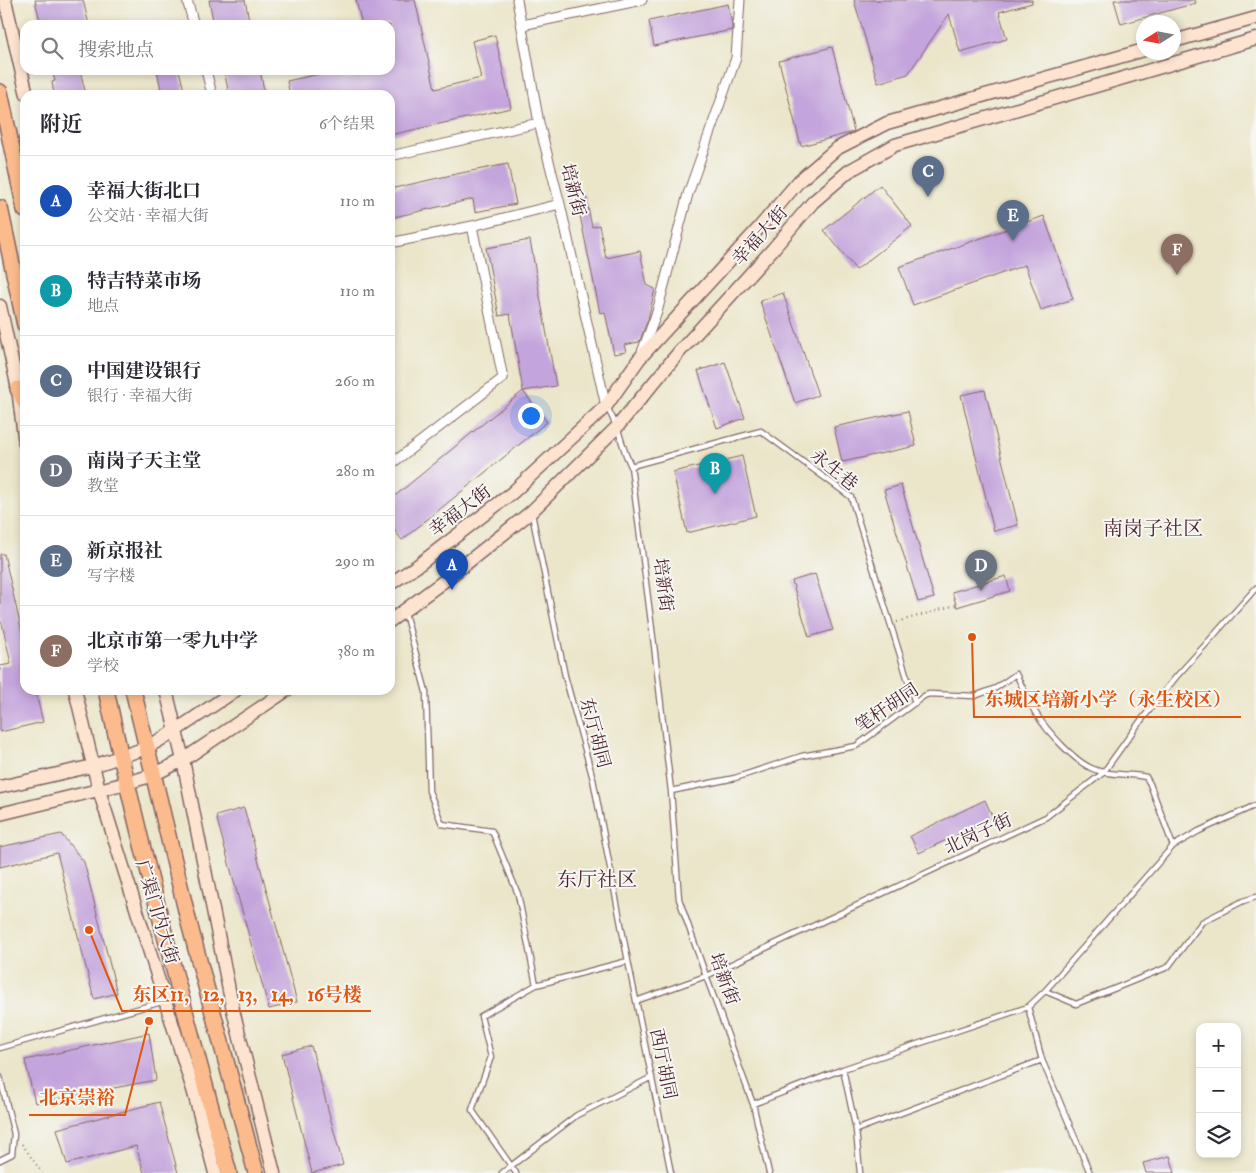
<!DOCTYPE html>
<html lang="zh">
<head>
<meta charset="utf-8">
<style>
	:root { --surface:#fff; --page:#f7f7f7; --text:#2b2b33; --muted:#7c7c81; --line:#e1e1e2; --accent:#111827 }
	body { margin:0; font-family:"IM FELL Double Pica","Noto Serif SC",serif; background:var(--page); color:var(--text) }
	.controls { position:absolute; right:15px; bottom:15px; display:grid; overflow:hidden; border-radius:10px; box-shadow:0 2px 8px #0003 }
	.controls button { width:45px; height:45px; display:grid; place-items:center; padding:0; border:0; border-bottom:1px solid var(--line); background:var(--surface); color:var(--text); font:25px sans-serif }
	.compass { position:absolute; left:1136px; top:15px; width:45px; height:45px; border-radius:50%; background:var(--surface); box-shadow:0 2px 8px #0003; rotate:259deg }
	.you { position:absolute; left:530px; top:415px; width:18px; height:18px; margin:-12px; border:4px solid #fff; border-radius:50%; background:#1a73e8; box-shadow:0 0 0 8px #1a73e833 }
	.badge { display:grid; place-items:center; width:32px; height:32px; border-radius:50%; background:var(--accent); color:#fff; font-size:16px; font-weight:700 }
	.pin { position:absolute; translate:-50% -41px; filter:drop-shadow(0 1px 2px #0008) }
	.pin::after { content:''; position:absolute; top:26px; width:18px; height:15px; background:inherit; clip-path:polygon(0 0,100% 0,50% 100%) }
	.list { margin:0; padding:0; list-style:none }
	h2 { display:flex; justify-content:space-between; align-items:center; height:65px; margin:0; padding:0 20px; font-size:21px }
	h2 small { font-size:16px; font-weight:400; color:var(--muted) }
	.list li { display:grid; grid-template-columns:32px 1fr auto; gap:15px; align-items:center; box-sizing:border-box; height:90px; padding:0 20px; border-top:1px solid var(--line) }
	.list b { display:block; font-size:19px; white-space:nowrap }
	.list p { margin:0; font-size:16px; white-space:nowrap; color:var(--muted) }
	.list em { font-size:16px; font-style:normal; color:var(--muted) }
	.icon { flex:none; width:28px; height:28px; fill:none; stroke:currentColor; stroke-width:2; stroke-linecap:round; stroke-linejoin:round }
	.map { position:relative; flex:none; width:1256px; height:1173px; overflow:hidden }
	.search { position:absolute; background:var(--surface); box-shadow:0 2px 8px #0003; left:20px; top:20px; width:375px; height:55px; display:flex; align-items:center; gap:12px; box-sizing:border-box; padding:0 18px; border-radius:15px; color:var(--muted); font-size:19px }
	.panel { position:absolute; background:var(--surface); box-shadow:0 2px 8px #0003; left:20px; top:90px; width:375px; height:605px; border-radius:15px }
	.map>svg:first-child { display:block }
	.building { fill:#c4a4dc }
	.lines { fill:none; stroke-linecap:round; stroke-linejoin:round }
	.lane-casing { stroke:#826563; stroke-width:7 }
	.street-casing { stroke:#826563; stroke-width:11 }
	.secondary-casing { stroke:#826563; stroke-width:15 }
	.primary-casing { stroke:#826563; stroke-width:18 }
	.path { stroke:#826563; stroke-width:2; stroke-dasharray:1 4; stroke-linecap:butt }
	.lane { stroke:#fff; stroke-width:4.5 }
	.street { stroke:#fff; stroke-width:9 }
	.secondary { stroke:#fde4d1; stroke-width:12 }
	.primary { stroke:#fbbb8d; stroke-width:15 }
	.labels { text-anchor:middle; dominant-baseline:central; stroke-width:4; stroke-linejoin:round; paint-order:stroke }
	.street-label { font-size:18px; fill:#4a1f2b; stroke:#f6f6f2 }
	.quarter-label { font-size:20px; fill:#4a1f2b; stroke:#f6f6f2 }
	.leader { fill:none; stroke:#e0560e; stroke-width:2 }
	.callout-dot { fill:#e0560e; stroke:#f6f6f2; stroke-width:2 }
	.callout-label { font-size:19px; text-anchor:middle; font-weight:bold; fill:#e0560e; stroke:#f6f6f2; stroke-width:4; stroke-linejoin:round; paint-order:stroke }
</style>
</head>
<body>
<div class="map">
<svg width="1256" height="1173" viewBox="0 0 1256 1173">
	<rect width="100%" height="100%" fill="#f6f6f2"/>
	<filter id="ink" filterUnits="userSpaceOnUse"><feTurbulence type="fractalNoise" baseFrequency=".02" numOctaves="2"/><feDisplacementMap in="SourceGraphic" scale="10" xChannelSelector="R" yChannelSelector="G"/><feConvolveMatrix kernelMatrix="1 2 1 2 8 2 1 2 1" color-interpolation-filters="sRGB"/></filter>
	<filter id="wash" filterUnits="userSpaceOnUse"><feTurbulence type="fractalNoise" baseFrequency=".0096" numOctaves="4" result="noise"/><feDisplacementMap in="SourceGraphic" scale="20" xChannelSelector="R" yChannelSelector="G"/><feGaussianBlur stdDeviation="1.12" result="paint"/><feColorMatrix in="noise" values="0 0 0 0 0 0 0 0 0 0 0 0 0 0 0 0 0 1.4 0 .05"/><feComposite in="paint" operator="in"/></filter>
	<g filter="url(#wash)">
		<rect width="100%" height="100%" fill="#ebe6ca"/>
		<g id="blocks">
			<path class="building" d="M35 0H83L89 25H41Z
				M209 0H245L250 25H214Z
				M356 0H415L435 89 481 78 472 41 495 35 511 108 390 135V95H290L287 81 337 70H390V25H362Z
				M854 0H1032V3L999 12 1007 39 960 52 949 14 908 74 878 83Z
				M1114 0H1195L1196 3 1121 24Z
				M728 4 732 25V30L654 46 649 21Z
				M832 47 854 131 849 133 801 146 779 61Z
				M52 70H80L86 95H54L52 82 55 81Z
				M157 70H179L185 95H162Z
				M224 70H260L265 95H229Z
				M508 164 516 204 475 212 473 199 390 218V189L456 174Z
				M880 185 912 226 856 270 824 230Z
				M585 194 592 227 599 225 606 258 640 251 647 285 655 289 648 319 639 342 624 345 626 352 614 354 605 312 600 313 576 196Z
				M1044 216 1073 299 1041 310 1025 265 913 305 899 267Z
				M530 240 556 386 523 391 510 314 499 316 486 248Z
				M783 293 818 395 795 403 760 301Z
				M725 362 745 418 717 428 698 371Z
				M985 390 1018 525 994 531 961 395Z
				M523 391 547 422 402 540 390 525V500Z
				M908 411 916 446 842 462 834 427Z
				M742 456 756 516 687 533 673 472Z
				M901 485 934 598 918 602 884 490Z
				M0 554H4L25 646V690H35L43 722 0 732V666L11 664 2 623H0Z
				M815 574 833 630 809 637 792 581Z
				M1006 576 1010 591 957 607 952 592Z
				M985 800 993 818 919 853 910 836Z
				M244 808 297 1002 269 1009 216 816Z
				M61 834 84 862 117 993 94 999 57 853 0 867V847Z
				M149 1033 156 1080 35 1103 25 1060Z
				M311 1046 343 1165 312 1173 282 1054Z
				M159 1102 178 1173H144L136 1146 67 1164 57 1129Z
				M1170 1156 1175 1173H1146L1143 1163Z"/>
		</g>
	</g>
	<g filter="url(#ink)">
		<use href="#blocks" fill-opacity="0" stroke="#826563" stroke-width="1"/>
		<g class="lines">
			<g class="lane-casing">
				<path id="lane" d="M607 407 617 427 626 455 631 466 654 645 671 791 679 899 706 976 753 1104 769 1173
					M631 466 761 431 851 497 915 703
					M532 514 565 676 593 779 628 961 671 1173
					M405 613 426 692 429 791 442 824 492 831 518 894 536 985
					M671 791 735 778 802 756 856 746 924 696 929 694 975 696 996 688 1016 674C1022 686 1028 700 1035 712 1046 730 1076 764 1096 770 1111 776 1129 773 1146 777L1150 784 1173 846
					M1045 991 1076 1004 1168 967 1202 922 1243 901 1256 897
					M636 1001 706 976 1046 817 1103 773 1139 723 1176 677 1207 643 1256 588
					M0 1048 165 1001
					M1042 1060 1090 1173
					M843 1069 856 1130 860 1173
					M0 1077 14 1134 12 1154 0 1160
					M753 1104 843 1069 1028 1007 1045 991 1173 846 1199 831 1256 805
					M856 1130 1042 1060 1028 1007
					M502 1173 577 1115 652 1077
					M516 1173 472 1110 491 1057 481 1016 536 985 628 961"/>
			</g>
			<g class="street-casing">
				<path id="street" d="M187 0 194 25
					M517 0 539 123 560 204 606 406
					M522 25 642 0
					M206 70 212 95
					M390 156 539 123
					M390 243 472 226 560 204
					M642 352 657 312 688 194 736 58 740 0
					M390 465 503 378 472 226"/>
			</g>
			<g class="secondary-casing">
				<path id="secondary" d="M5 0 27 95
					M1174 41 1256 18
					M0 306 18 389 25 444
					M390 584 417 566 512 493 606 406 639 359 758 229 799 181 836 149 887 123 1144 50
					M390 621 444 581 531 512 617 427 680 351 773 249 813 202 849 171 895 145 1256 39
					M75 690 99 790 194 1093 215 1173
					M166 690 183 760 233 1010 274 1173
					M0 787 93 766 146 748 175 731 236 690
					M0 814 127 783 153 775 183 760 287 690"/>
			</g>
			<g class="primary-casing">
				<path id="primary" d="M0 92 25 210
					M0 208 25 325
					M18 389 25 403
					M106 690C141 852 185 1013 229 1173
					M133 690 189 923 256 1173"/>
			</g>
			<path class="path" d="M897 622 956 605
				M22 1144 42 1173"/>
			<use href="#lane" class="lane"/>
			<use href="#street" class="street"/>
			<use href="#secondary" class="secondary"/>
			<use href="#primary" class="primary"/>
		</g>
	</g>
	<g class="labels">
		<g class="street-label">
			<text transform="translate(573 190) rotate(76)">培新街</text>
			<text transform="translate(760 236) rotate(-48)">幸福大街</text>
			<text transform="translate(834 470) rotate(39)">永生巷</text>
			<text transform="translate(460 511) rotate(-37)">幸福大街</text>
			<text transform="translate(663 585) rotate(83)">培新街</text>
			<text transform="translate(887 708) rotate(-34)">笔杆胡同</text>
			<text transform="translate(595 733) rotate(75)">东厅胡同</text>
			<text transform="translate(978 834) rotate(-25)">北岗子街</text>
			<text transform="translate(157 912) rotate(73)">广渠门内大街</text>
			<text transform="translate(724 979) rotate(70)">培新街</text>
			<text transform="translate(663 1064) rotate(78)">西厅胡同</text>
		</g>
		<g class="quarter-label">
			<text x="1153" y="528">南岗子社区</text>
			<text x="597" y="879">东厅社区</text>
		</g>
	</g>
	<path class="leader" d="M972 637L974 717H1241M89 930L122 1011H371M149 1021L125 1115H29"/>
	<g class="callout-dot">
		<circle cx="972" cy="637" r="5"/>
		<circle cx="89" cy="930" r="5"/>
		<circle cx="149" cy="1021" r="5"/>
	</g>
	<g class="callout-label">
		<text x="1108" y="706">东城区培新小学（永生校区）</text>
		<text x="247" y="1001">东区11，12，13，14，16号楼</text>
		<text x="77" y="1104">北京崇裕</text>
	</g>
</svg>
<div class="controls">
<button>+</button>
<button>−</button>
<button><svg class="icon" aria-label="layers" viewBox="0 0 24 24"><path d="M12 4l9 5-9 5-9-5zM3 14l9 5 9-5"/></svg></button>
</div>
<svg class="compass" viewBox="-18 -18 36 36"><path d="M0-13l5 13h-10z" fill="#e53935"/><path d="M0 13l5-13h-10z" fill="#7c7c81"/></svg>
<div class="you"></div>
<div class="pin badge" style="left:452px;top:590px;background:#1a4fb4">A</div>
<div class="pin badge" style="left:715px;top:494px;background:#0f9aa8">B</div>
<div class="pin badge" style="left:928px;top:197px;background:#5c6f8a">C</div>
<div class="pin badge" style="left:981px;top:591px;background:#6b7280">D</div>
<div class="pin badge" style="left:1013px;top:241px;background:#5c6f8a">E</div>
<div class="pin badge" style="left:1177px;top:275px;background:#8d6e63">F</div>
<div class="search"><svg class="icon" aria-label="search" viewBox="0 0 24 24"><circle cx="10" cy="10" r="6"/><path d="M15 15l6 6"/></svg>搜索地点</div>
<section class="panel">
<h2>附近<small>6个结果</small></h2>
<ul class="list">
<li><span class="badge" style="background:#1a4fb4">A</span><div><b>幸福大街北口</b><p>公交站 · 幸福大街</p></div><em>110 m</em></li>
<li><span class="badge" style="background:#0f9aa8">B</span><div><b>特吉特菜市场</b><p>地点</p></div><em>110 m</em></li>
<li><span class="badge" style="background:#5c6f8a">C</span><div><b>中国建设银行</b><p>银行 · 幸福大街</p></div><em>260 m</em></li>
<li><span class="badge" style="background:#6b7280">D</span><div><b>南岗子天主堂</b><p>教堂</p></div><em>280 m</em></li>
<li><span class="badge" style="background:#5c6f8a">E</span><div><b>新京报社</b><p>写字楼</p></div><em>290 m</em></li>
<li><span class="badge" style="background:#8d6e63">F</span><div><b>北京市第一零九中学</b><p>学校</p></div><em>380 m</em></li>
</ul>
</section>
</div>
</body>
</html>
